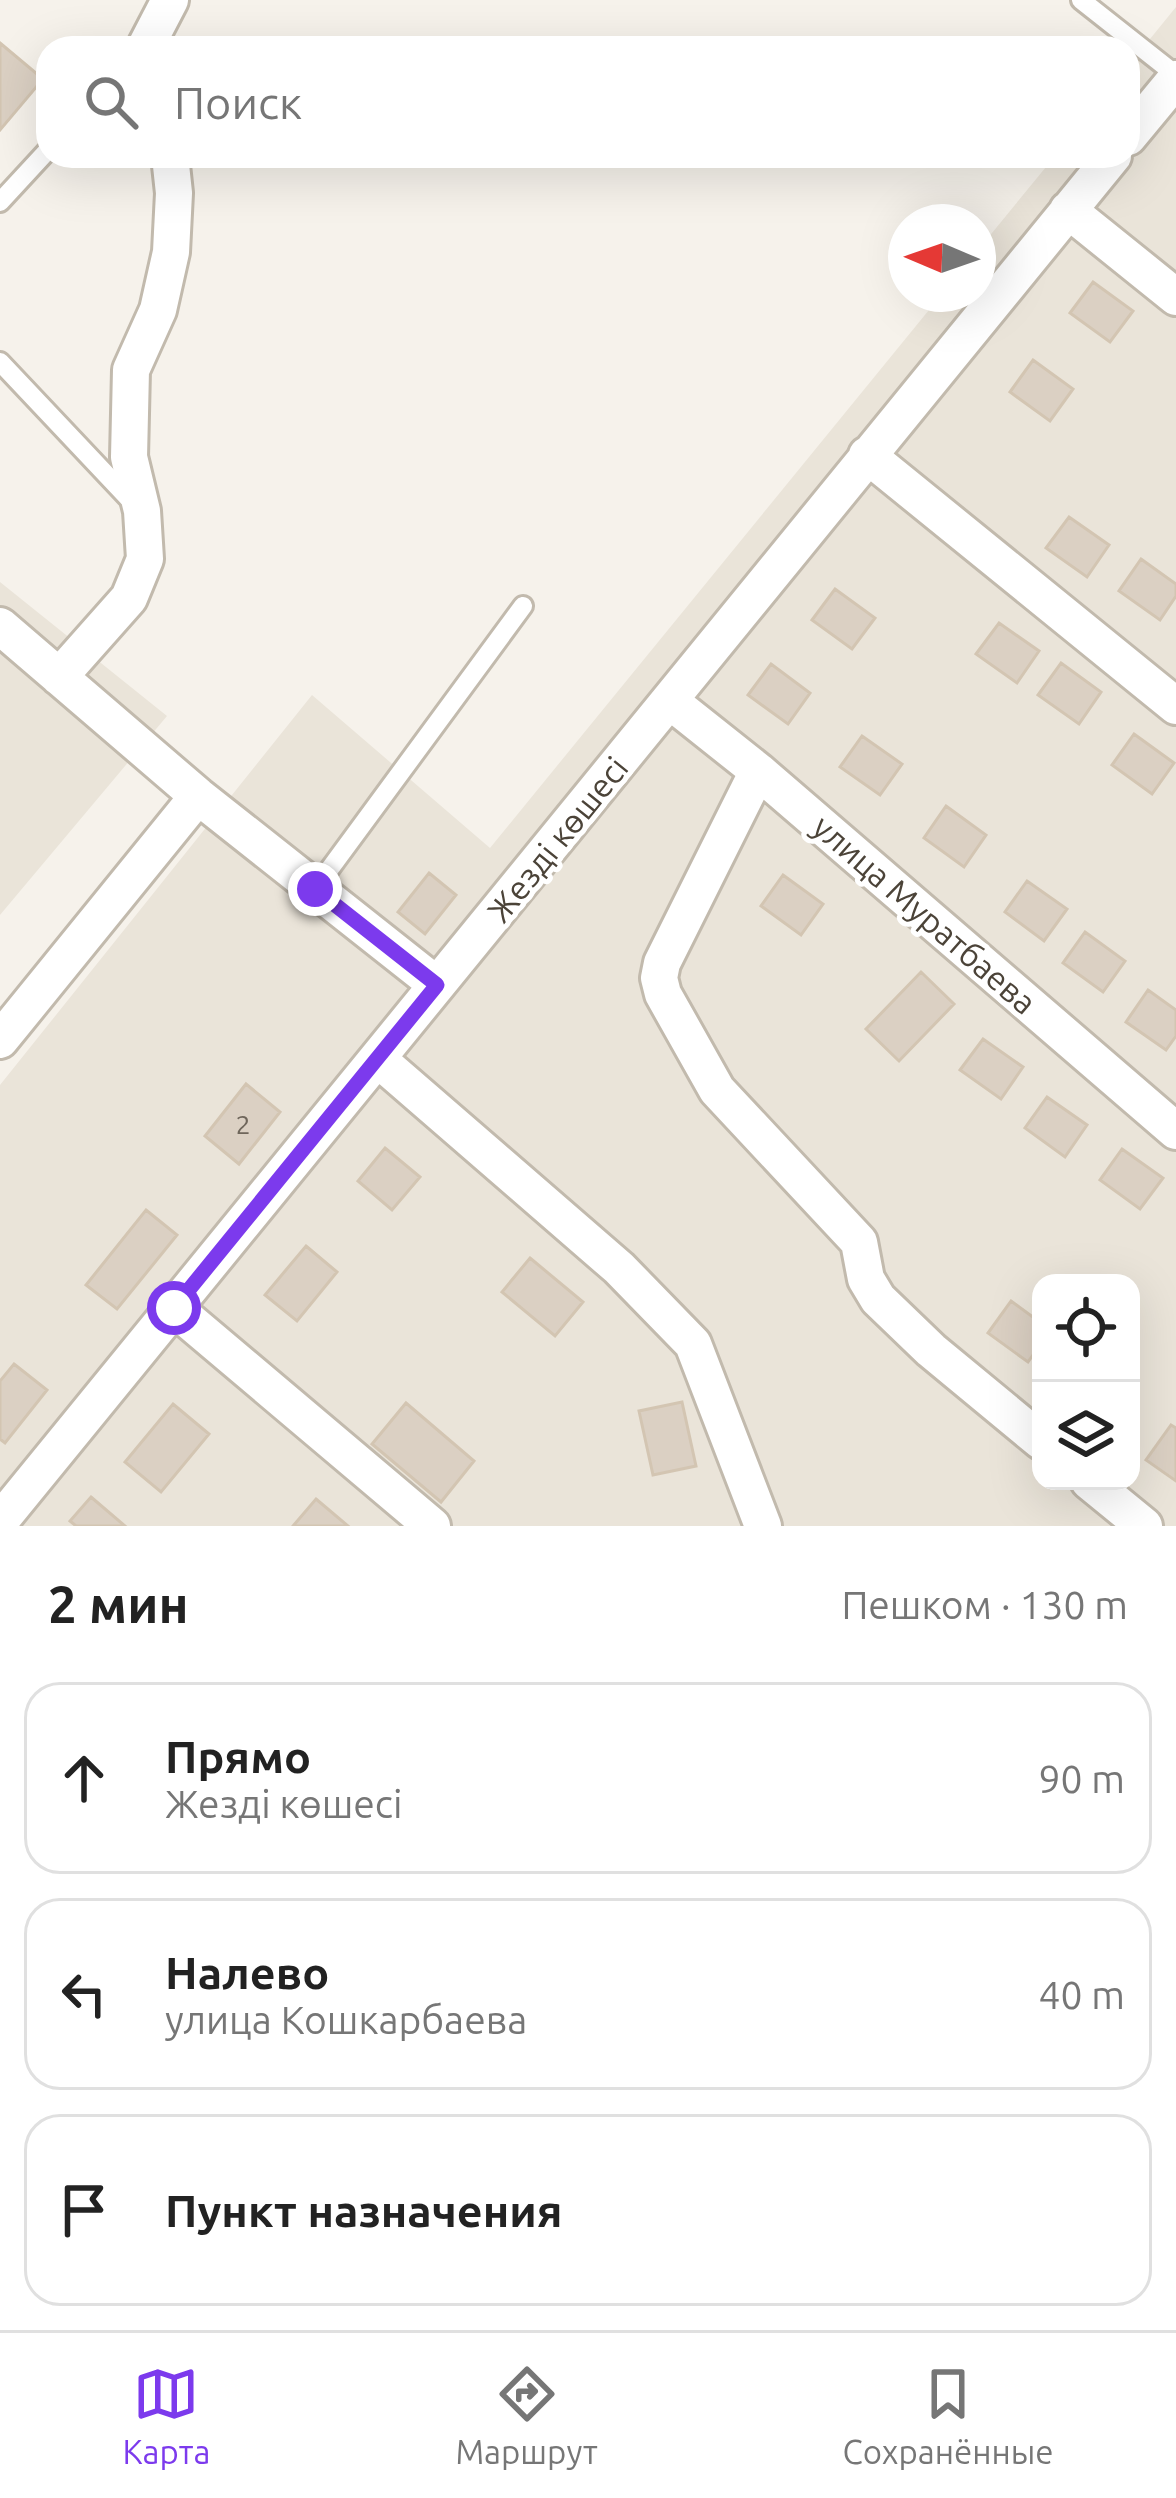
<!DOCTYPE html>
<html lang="ru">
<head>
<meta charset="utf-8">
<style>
	:root { --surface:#fff; --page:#f2f2f2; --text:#222; --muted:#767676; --line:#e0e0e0; --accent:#7c3aed }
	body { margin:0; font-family:Ubuntu,sans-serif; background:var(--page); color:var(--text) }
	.controls { position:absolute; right:36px; bottom:36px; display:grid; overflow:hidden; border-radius:24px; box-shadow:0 12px 48px #0002 }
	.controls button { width:108px; height:108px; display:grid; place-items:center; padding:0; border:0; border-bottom:3px solid var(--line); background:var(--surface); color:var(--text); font:60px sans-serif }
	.compass { position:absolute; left:888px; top:204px; width:108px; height:108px; border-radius:50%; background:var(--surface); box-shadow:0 12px 48px #0002; rotate:272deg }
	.stop { position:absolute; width:36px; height:36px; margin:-27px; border:9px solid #7c3aed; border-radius:50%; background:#fff }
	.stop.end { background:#7c3aed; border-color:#fff; box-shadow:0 3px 12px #0008 }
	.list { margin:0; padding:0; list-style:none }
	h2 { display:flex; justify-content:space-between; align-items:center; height:156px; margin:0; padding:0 48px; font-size:51px }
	h2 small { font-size:39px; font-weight:400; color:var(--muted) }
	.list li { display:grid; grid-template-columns:78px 1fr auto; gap:36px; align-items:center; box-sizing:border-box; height:192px; margin:0 24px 24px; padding:0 24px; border:3px solid var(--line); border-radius:36px }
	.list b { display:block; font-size:45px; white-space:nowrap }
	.list p { margin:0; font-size:39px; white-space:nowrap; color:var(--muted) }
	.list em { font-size:39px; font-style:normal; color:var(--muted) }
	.icon { flex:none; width:66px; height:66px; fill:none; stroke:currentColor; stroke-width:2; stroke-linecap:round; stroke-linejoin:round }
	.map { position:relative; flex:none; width:1176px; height:1526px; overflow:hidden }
	.search { position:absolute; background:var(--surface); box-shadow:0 12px 48px #0002; left:36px; right:36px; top:36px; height:132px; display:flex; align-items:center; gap:30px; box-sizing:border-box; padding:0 42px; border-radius:36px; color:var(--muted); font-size:45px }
	.sheet { height:804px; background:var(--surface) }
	nav { display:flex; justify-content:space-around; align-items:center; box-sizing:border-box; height:168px; border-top:3px solid var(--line); background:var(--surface); font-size:33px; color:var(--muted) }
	nav a { display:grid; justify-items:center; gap:6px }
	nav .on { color:var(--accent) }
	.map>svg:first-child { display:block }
	.residential { fill:#eae4d9; fill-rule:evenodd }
	.building { fill:#dbd0c3; stroke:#d3c5b2; stroke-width:3 }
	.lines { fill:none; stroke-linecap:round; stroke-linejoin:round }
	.lane-casing { stroke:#c2baad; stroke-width:24 }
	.street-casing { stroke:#c2baad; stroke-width:42 }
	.lane { stroke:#fff; stroke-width:18 }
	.street { stroke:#fff; stroke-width:36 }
	.route { stroke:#7c3aed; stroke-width:15 }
	.labels { text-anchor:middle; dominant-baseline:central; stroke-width:10; stroke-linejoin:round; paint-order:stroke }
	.number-label { font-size:27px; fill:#6f665b }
	.street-label { font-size:33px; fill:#4b4338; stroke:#fff }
</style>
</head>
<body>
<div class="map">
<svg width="1176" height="1526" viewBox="0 0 1176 1526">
	<rect width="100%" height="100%" fill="#f6f2eb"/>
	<path class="residential" d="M1176 7V1526H0V1085L312 695 490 848 942 294H978V250L1055 156H1128V66ZM1041 1283H1131V1481H1041Z
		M0 582 167 716 0 915Z"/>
	<path class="building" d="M0 43 43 79 0 130Z
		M1093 282 1133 311 1110 342 1070 313Z
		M1033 360 1073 389 1050 421 1010 392Z
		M1069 517 1109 545 1087 577 1046 548Z
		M1141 559 1176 584V596L1160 620 1119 591Z
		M835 589 875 618 852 649 812 620Z
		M999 623 1039 651 1017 683 976 654Z
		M1061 663 1101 692 1079 724 1038 695Z
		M771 664 810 693 788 724 748 695Z
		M1134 734 1174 763 1152 794 1112 765Z
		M862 736 902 764 880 795 840 767Z
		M946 806 986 835 964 867 924 838Z
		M429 873 456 895 425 934 398 912Z
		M783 875 823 904 801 935 761 906Z
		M1027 881 1067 909 1044 941 1005 912Z
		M1085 932 1125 961 1103 992 1063 963Z
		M921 972 954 1004 899 1061 866 1029Z
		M1148 990 1176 1010V1036L1166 1050 1126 1022Z
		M983 1039 1023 1067 1001 1099 960 1070Z
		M246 1084 280 1112 239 1164 205 1136Z
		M1047 1097 1087 1125 1065 1157 1025 1128Z
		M385 1148 420 1177 392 1210 358 1181Z
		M1122 1149 1163 1178 1140 1209 1100 1180Z
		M146 1210 177 1235 117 1309 86 1285Z
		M306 1246 337 1272 297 1321 265 1295Z
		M530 1258 583 1302 555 1336 502 1292Z
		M1011 1301 1041 1323V1344L1028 1362 988 1333Z
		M14 1364 47 1390 5 1443 0 1439V1381Z
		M682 1402 696 1466 653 1475 639 1411Z
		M406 1403 474 1461 441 1502 372 1444Z
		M173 1404 209 1434 161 1492 125 1462Z
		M1171 1425 1176 1428V1481L1146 1460Z
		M91 1497 125 1526H76L70 1521Z
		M316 1499 348 1526H293Z"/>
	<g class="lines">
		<g class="lane-casing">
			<path id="lane" d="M1081 0 1176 75
				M0 202 48 150
				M0 362 134 504
				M315 889 523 606"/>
		</g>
		<g class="street-casing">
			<path id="street" d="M145 48 170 0
				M1128 137 1176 79
				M1068 210 1176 297
				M867 455 1176 706
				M0 626 198 796 437 985
				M59 677 129 598 145 559 142 511 129 457 131 370 158 310 171 252 174 193 170 156
				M670 701 758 771 1176 1131
				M758 771 662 963 659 978 663 994 717 1090 859 1242 866 1279 878 1299 931 1350 1041 1441
				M0 1040 198 796
				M379 1060 619 1268 693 1344 763 1526
				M174 1308 432 1526
				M1089 1481 1144 1526
				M0 1521 1113 156"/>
		</g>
		<use href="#lane" class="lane"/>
		<use href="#street" class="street"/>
	</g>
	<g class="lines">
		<path class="route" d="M174 1308 437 985 315 889"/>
	</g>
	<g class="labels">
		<g class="number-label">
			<text x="243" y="1124">2</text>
		</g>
		<g class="street-label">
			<text transform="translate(557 839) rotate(-51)">Жезді көшесі</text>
			<text transform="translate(925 914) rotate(41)">улица Муратбаева</text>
		</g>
	</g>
</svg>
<div class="controls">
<button><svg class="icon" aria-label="locate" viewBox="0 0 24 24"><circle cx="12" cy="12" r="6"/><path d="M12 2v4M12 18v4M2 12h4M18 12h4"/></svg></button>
<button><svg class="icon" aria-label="layers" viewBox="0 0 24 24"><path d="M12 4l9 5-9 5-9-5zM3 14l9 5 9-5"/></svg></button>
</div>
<svg class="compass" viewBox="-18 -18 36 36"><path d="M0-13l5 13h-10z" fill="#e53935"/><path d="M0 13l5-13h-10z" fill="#767676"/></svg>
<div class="stop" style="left:174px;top:1308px"></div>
<div class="stop end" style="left:315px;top:889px"></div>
<div class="search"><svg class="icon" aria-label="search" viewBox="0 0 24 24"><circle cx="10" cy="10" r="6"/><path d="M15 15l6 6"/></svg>Поиск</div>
</div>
<section class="sheet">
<h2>2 мин<small>Пешком · 130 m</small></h2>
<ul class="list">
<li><svg class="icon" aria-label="ahead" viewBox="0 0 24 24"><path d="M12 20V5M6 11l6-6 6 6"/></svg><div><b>Прямо</b><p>Жезді көшесі</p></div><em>90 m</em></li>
<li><svg class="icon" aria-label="left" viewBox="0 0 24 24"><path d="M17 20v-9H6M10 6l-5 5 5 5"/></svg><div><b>Налево</b><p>улица Кошкарбаева</p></div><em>40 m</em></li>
<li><svg class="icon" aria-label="arrive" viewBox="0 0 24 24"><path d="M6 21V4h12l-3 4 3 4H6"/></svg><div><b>Пункт назначения</b></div></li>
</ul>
</section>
<nav>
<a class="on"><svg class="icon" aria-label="map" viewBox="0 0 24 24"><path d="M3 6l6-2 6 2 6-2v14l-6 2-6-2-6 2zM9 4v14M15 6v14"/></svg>Карта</a>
<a><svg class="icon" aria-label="directions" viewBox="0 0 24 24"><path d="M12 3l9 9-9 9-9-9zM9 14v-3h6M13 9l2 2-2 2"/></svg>Маршрут</a>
<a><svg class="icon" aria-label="saved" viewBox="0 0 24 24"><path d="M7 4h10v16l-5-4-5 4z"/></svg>Сохранённые</a>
</nav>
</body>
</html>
